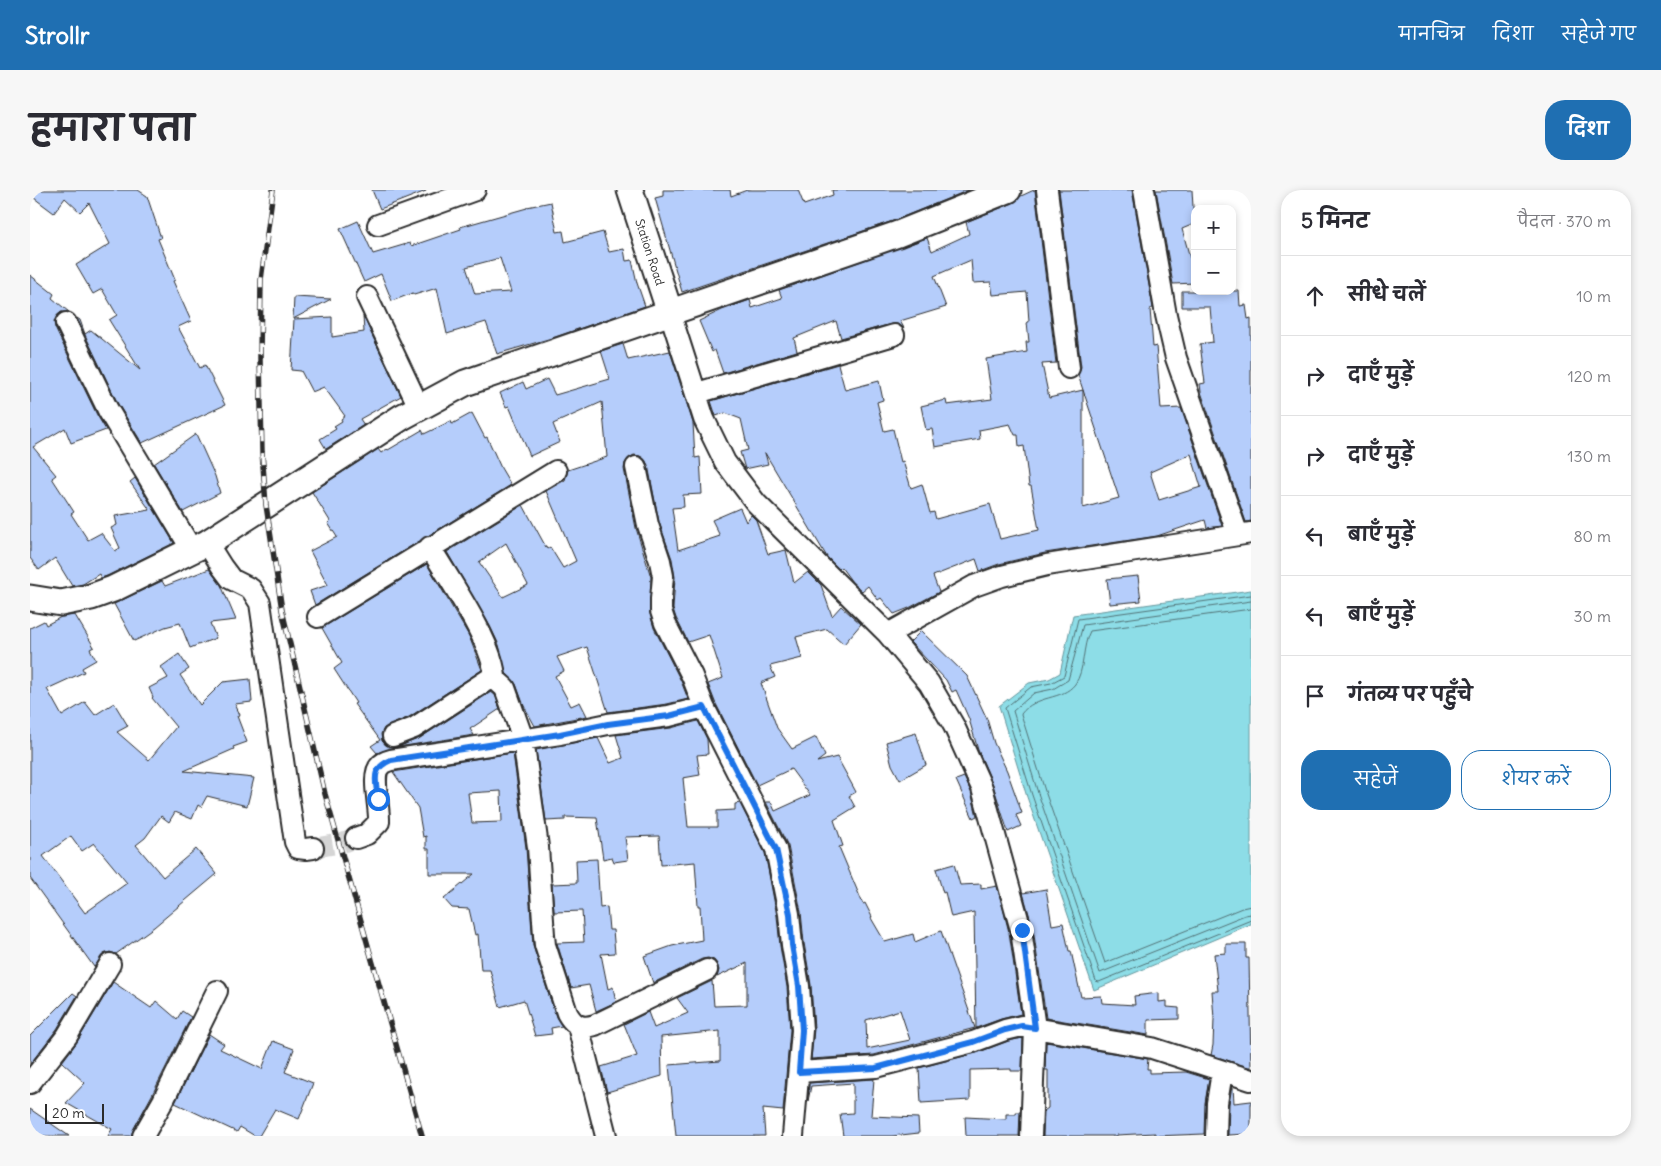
<!DOCTYPE html>
<html lang="hi">
<head>
<meta charset="utf-8">
<style>
	:root { --surface:#fff; --page:#f7f7f7; --text:#2b2b33; --muted:#7c7c81; --line:#e1e1e2; --accent:#1f6fb2 }
	body { margin:0; font-family:Delius,"Playpen Sans Deva",sans-serif; background:var(--page); color:var(--text) }
	.controls { position:absolute; right:15px; top:15px; display:grid; overflow:hidden; border-radius:10px; box-shadow:0 2px 8px #0003 }
	.controls button { width:45px; height:45px; display:grid; place-items:center; padding:0; border:0; border-bottom:1px solid var(--line); background:var(--surface); color:var(--text); font:25px sans-serif }
	.scale { position:absolute; left:15px; bottom:12px; width:59px; box-sizing:border-box; padding-left:5px; border:2px solid #2b2b2b; border-top:0; font-size:14px; line-height:18px; white-space:nowrap; color:#2b2b2b; -webkit-text-stroke:4px #fff; paint-order:stroke }
	.stop { position:absolute; width:15px; height:15px; margin:-11px; border:4px solid #1a73e8; border-radius:50%; background:#fff }
	.stop.end { background:#1a73e8; border-color:#fff; box-shadow:0 1px 5px #0008 }
	.list { margin:0; padding:0; list-style:none }
	h2 { display:flex; justify-content:space-between; align-items:center; height:65px; margin:0; padding:0 20px; font-size:21px }
	h2 small { font-size:16px; font-weight:400; color:var(--muted) }
	.list li { display:grid; grid-template-columns:32px 1fr auto; gap:15px; align-items:center; box-sizing:border-box; height:80px; padding:0 20px; border-top:1px solid var(--line) }
	.list b { display:block; font-size:19px; white-space:nowrap }
	.list em { font-size:16px; font-style:normal; color:var(--muted) }
	.actions { display:flex; gap:10px; padding:15px 20px }
	.actions a { flex:1; padding:11px 0; border:1px solid var(--accent); border-radius:20px; text-align:center; font-size:18px; color:var(--accent) }
	.actions .main { background:var(--accent); color:#fff }
	.icon { flex:none; width:28px; height:28px; fill:none; stroke:currentColor; stroke-width:2; stroke-linecap:round; stroke-linejoin:round }
	.map { position:relative; flex:none; width:1221px; height:946px; overflow:hidden; border-radius:20px }
	header { display:flex; align-items:center; gap:30px; box-sizing:border-box; height:70px; padding:0 25px; background:var(--accent); color:#fff }
	header strong { font-size:24px }
	nav { display:flex; gap:28px; margin-inline-start:auto; font-size:18px }
	.intro { display:flex; align-items:center; justify-content:space-between; box-sizing:border-box; height:120px; padding:0 30px }
	h1 { margin:0; font-size:35px }
	.button { padding:12px 22px; border-radius:20px; background:var(--accent); color:#fff; font-size:18px; font-weight:700 }
	main { display:flex; gap:30px; padding:0 30px }
	aside { flex:1; background:var(--surface); border-radius:20px; box-shadow:0 2px 8px #0003 }
	.map>svg:first-child { display:block }
	.water { fill:#8ddde7; stroke:#66969c }
	.lines { fill:none; stroke-linecap:round; stroke-linejoin:round }
	.shore { stroke:#527276; stroke-width:1 }
	.building { fill:#b5cdfb; stroke:#2b2b2b; fill-rule:evenodd }
	.minor-tunnel { stroke:#d5d5d5; stroke-width:20; stroke-dasharray:20 10; stroke-linecap:butt }
	.minor-casing { stroke:#2b2b2b; stroke-width:24 }
	.tertiary-casing { stroke:#2b2b2b; stroke-width:29 }
	.minor { stroke:#fff; stroke-width:20 }
	.tertiary { stroke:#fff; stroke-width:25 }
	.rail-casing { stroke:#2b2b2b; stroke-width:5.5 }
	.rail { stroke:#fff; stroke-width:4; stroke-dasharray:11; stroke-linecap:butt }
	.route { stroke:#1a73e8; stroke-width:6 }
	.labels { text-anchor:middle; dominant-baseline:central; stroke-width:4; stroke-linejoin:round; paint-order:stroke }
	.street-label { font-size:12px; fill:#2b2b2b; stroke:#fff }
</style>
</head>
<body>
<header>
<strong>Strollr</strong>
<nav><a>मानचित्र</a><a>दिशा</a><a>सहेजे गए</a></nav>
</header>
<div class="intro"><h1>हमारा पता</h1><a class="button">दिशा</a></div>
<main>
<div class="map">
<svg width="1221" height="946" viewBox="0 0 1221 946">
	<rect width="100%" height="100%" fill="#fff"/>
	<filter id="ink" filterUnits="userSpaceOnUse"><feTurbulence type="fractalNoise" baseFrequency=".02" numOctaves="2"/><feDisplacementMap in="SourceGraphic" scale="10" xChannelSelector="R" yChannelSelector="G"/><feConvolveMatrix kernelMatrix="1 2 1 2 8 2 1 2 1" color-interpolation-filters="sRGB"/></filter>
	<g filter="url(#ink)">
		<path class="water" d="M1221 400V734L1064 800 997 607 969 516 999 493 1019 489 1030 483 1043 425Z"/>
		<g class="lines">
			<path class="shore" d="M1221 405 1048 429 1034 486 1021 493 1001 497 975 518 1002 605 1066 791 1069 792 1221 730
				M1221 411 1053 435 1038 490 1023 499 1004 503 983 521 1008 603 1070 783 1215 725 1221 724
				M1221 419 1060 441C1052 456 1055 481 1045 494 1032 511 1006 504 991 524L1015 601 1075 773 1212 718 1221 716"/>
		</g>
		<path class="building" d="M0 0H108L117 6 131 48 128 49 145 90 143 91 161 131 148 137 170 178 175 175 195 215 112 253 88 214 47 128 50 130 55 144 61 140 110 180 79 130 87 125 72 99 63 104 46 75 80 54 59 13 50 22 35 8 24 23 0 5Z
			M342 0H396V1L350 19Z
			M633 0H700L701 6 717 0H768L774 15 803 5 802 0H939L863 31 652 102 625 8 633 6Z
			M1004 0H1005L1026 173 1012 174 1019 208 1053 200V318L1089 308 1048 185 1051 177 1029 0H1102L1123 118 1120 119 1123 157 1126 156 1131 219 1151 218 1192 336 1177 338 1175 330 1127 346 1015 363 969 374 950 381 946 369 903 386 909 402 879 418 864 424 851 408 848 410 838 396 832 401 822 392 811 377 809 379 797 367 735 263 738 274 715 279 710 262 718 260 711 229 695 223 686 226 681 211 808 174 815 200 849 191 853 210 847 212 854 241 863 239 871 272 873 271 881 298 892 294 900 323 904 322 906 329 960 314 970 349 1009 340 1001 296H999L994 256 989 257 988 245H985L980 234 949 240 950 249 905 257 902 239 896 240 891 216 916 210 917 215 962 209 956 169 997 162 996 152H999L997 132H999L997 102 963 105 961 92 943 93 941 70 904 86 916 117 870 131 874 138 867 134H861L811 148 806 131 764 148 767 161 693 183 685 160 682 162 669 131 692 120 720 110 722 118 752 108 749 100 897 48 902 61 939 44 936 32 983 13 991 6ZM1161 264 1171 297 1129 310 1120 282Z
			M1126 0H1162L1164 34 1152 39 1160 68H1165V93L1143 94Z
			M521 12 527 42 533 41 535 52 573 42 579 62 594 59 596 71 602 70 607 93 615 116 525 147 467 164 456 132 417 144 407 98 384 105 383 103 362 111 351 84 334 92 310 39 328 31 343 64 380 53 381 56 431 39 430 37 497 18V17ZM470 68 481 102 445 104 436 77Z
			M0 85 24 104 22 108 39 122H31L27 126 24 132 25 138 67 225 76 240 41 253 35 238 3 257 26 285 22 288 44 322 41 324 58 350 71 343 85 361 90 358 81 338 87 335 85 326 120 320 100 292 105 288 144 353 77 386 71 388 69 384 53 394 42 396 25 368 9 380 0 368Z
			M1152 101H1209L1210 116 1216 115 1218 129 1221 128V331L1216 332 1171 202 1170 194 1175 193 1170 154 1183 152 1180 117H1152Z
			M264 107 301 109 263 129Z
			M333 126 371 206 330 229 334 235 296 259 290 249 306 239 304 236 312 231 311 229 315 226 294 197 282 202 271 181 261 180 264 129 302 127V147L334 142Z
			M593 154 598 170 640 161 663 233 665 268 670 267 672 304 653 305 654 317 642 318 648 360 690 346 682 330 710 318 716 332 721 325 726 330 738 364 756 360 764 393 778 382 791 395 802 426 811 416 831 434 814 454 797 439 766 447 772 468 740 476 745 487 731 493 747 538 762 559 786 547 795 566 787 572 807 567 826 602 819 606 825 617 804 630 813 656 809 657 833 714 835 713 842 727 841 728 855 752 883 744 885 752 911 741 945 838 844 865 781 869 784 839 781 795 774 753 771 722 758 656 736 612H741L745 621 780 605 761 579 727 595 685 512 678 494 693 488 679 445 658 452 646 428 643 419 645 387 642 369 629 332 618 275 615 270 610 266 604 265 599 268 595 273 594 279 606 338 621 387 620 424 624 438 651 491 658 509 637 514 578 522 557 457 527 467 534 481 525 486 541 516 550 512 557 526 505 536 494 516 486 494 476 483 469 455 460 436 417 362 493 315 517 359 520 357 533 378 546 371 516 301 535 290 538 280 577 267 572 212 523 234 530 252 500 266 479 216 476 217 470 203 493 192 496 199 517 189 525 205 580 189 571 161ZM476 353 498 395 473 407 449 372ZM870 820 880 850 837 859 836 830Z
			M442 223 455 248 457 247 471 278 481 295 285 415 280 401 298 395 280 361 307 347 298 333 300 331 282 302 348 259 351 263 357 259 358 260 392 240 394 244 421 231 422 234Z
			M166 244 185 286 190 303 153 322 124 274Z
			M397 374 439 446 452 480 379 527 354 538 351 544 352 551 356 555 365 557 347 563 341 556 350 550 324 514 326 513 304 479 312 473 292 438Z
			M179 379 191 395 206 430 180 433 186 448 160 458 150 433 135 437 104 451 84 414 132 391 135 396Z
			M1108 386 1111 411 1080 414 1077 389Z
			M45 425 64 457 60 459 66 470 52 478 54 482 17 499 32 526 55 512 65 525 84 513 98 536 87 542 119 570 146 537 122 508 123 507 119 498 138 488 131 477 149 464 159 479 150 485 170 515 193 492 220 489 222 512 205 514 210 525 207 526 217 552 203 557 204 559 154 581 224 588 217 616 177 606 171 617 168 615 162 629 145 622 139 632 131 626 115 648 106 655 133 687 166 659 187 684 124 737 86 764 80 762 74 764 64 777 0 688V438L14 431 16 435 31 427ZM41 646 52 661 64 653 97 693 55 723 13 666Z
			M891 441 937 486 957 529 964 553 977 581 992 623 986 625 991 636 978 642 963 595 948 560 939 529 926 500 922 502 916 490 880 452Z
			M461 502 465 505 470 519 440 539 444 545 368 557 390 548Z
			M668 531 677 549 678 564 667 565 670 585 653 588 658 637H687V621L705 620V614L710 613 735 663 747 726 750 756 757 797 760 840 753 921 733 919 735 946H646L639 875 690 871V841L631 847 632 886 577 902 571 877 607 866 594 834 618 822 624 838 658 823 647 808 682 791 684 816 717 815V773L687 787 689 780 687 774 684 770 678 768 672 769 623 793 614 766 642 756 672 750 670 716H668L665 672 631 675 629 646 595 647 598 670 584 672 582 667 573 669 567 628 535 627V630L516 631 506 560 568 548 580 573 593 568 586 545 641 538Z
			M886 543 896 575 870 590 862 575 856 552Z
			M483 563 496 658 503 756 526 827 532 836 521 838 522 844 505 846 494 810 470 817 460 780H451L448 744 445 745 439 719 422 718 414 709 444 684H399V659H396V646L393 647 388 618 363 582ZM471 601 472 632 442 633 438 603Z
			M934 587 941 602 947 626 943 628 926 590Z
			M567 669 570 718 577 717 579 740H583L585 763 571 764 578 799 583 797 586 812 566 821 559 795 541 798 527 753 554 752 552 721 524 722 522 694 547 693 546 670Z
			M924 674 930 695 951 694V699L967 696 979 742 991 824 971 829 946 838 944 722 921 727 915 702 913 703 906 679Z
			M1016 699 1022 735 1033 733 1039 761H1041L1051 807 1071 806 1072 813 1105 815 1104 806 1129 803V812L1137 811V817L1149 818V829L1118 830V845L1016 828 1003 738 993 703Z
			M1196 754H1216V768H1219L1221 878 1181 865 1183 855 1184 829 1182 801H1188L1184 764 1196 763Z
			M83 792 121 818 126 811 147 829 152 821 161 827 122 905 103 940 101 946H78L82 939 36 913 55 893 32 872 47 852Z
			M43 803 47 806 27 839 0 874V846Z
			M179 844 194 854 190 859 232 879 243 851 264 859 255 882 283 893 269 929 245 919 229 946H225L210 937 207 942 145 913Z
			M993 848 992 881H981V879L940 880V910L891 913 889 878 946 863 978 851Z
			M1016 852 1118 869 1117 879H1120V883L1156 882 1179 889 1175 913 1174 944 1125 946V943L1087 945V946H1013L1014 921 1018 918V880H1015Z
			M844 889 841 926 888 928 889 943 862 946H813L810 924 823 923V893L781 896 778 911 779 893Z
			M1202 896 1203 897 1204 913 1221 911V944L1198 945 1199 914Z
			M0 919 39 946H0Z
			M986 922H990L989 946H936L935 927 976 929V924H986Z"/>
		<g class="lines">
			<path class="minor-tunnel" d="M283 658 312 653 326 648"/>
			<g class="minor-casing">
				<path id="minor" d="M1017 0 1039 178
					M1114 0 1136 125 1146 168 1208 345
					M348 35 445 0
					M337 107 389 217
					M640 123 674 229 695 272 726 313 858 444 899 493 924 536 952 598 991 740 1005 838 1001 946
					M36 133 78 220 162 360
					M667 203 864 145
					M606 277 618 335 630 371 633 386 631 409V421L635 433 662 486 674 517 746 659 759 724 762 755 769 796 772 840 763 946
					M177 353 192 377 201 389 221 399 230 413 265 652 268 658 276 659 283 658
					M400 357C418 388 465 455 465 489
					M288 427 526 281
					M858 444 944 396 972 386 1017 375 1221 343
					M363 546 384 538 459 489H465L475 498 493 549 508 657 514 745 515 755 537 823C544 836 552 839 565 835L677 780
					M326 648 337 644 349 632C350 619 341 584 350 576 352 573 357 571 361 570L530 544 578 534 639 526 674 517
					M548 836 576 946
					M769 882 846 877 943 852 975 840 992 836 1122 858 1221 890
					M0 893 37 846 80 774
					M113 946 133 911 187 801
					M1186 946 1187 913 1192 882"/>
			</g>
			<g class="tertiary-casing">
				<path id="tertiary" d="M600 0 640 123
					M0 408 31 413 61 407 83 399 162 360 177 353 236 315 372 227 435 193 868 44 978 0"/>
			</g>
			<use href="#minor" class="minor"/>
			<use href="#tertiary" class="tertiary"/>
			<g class="rail-casing">
				<path id="rail" d="M243 0 231 90 230 168 232 262 236 315 252 420 295 604 392 946"/>
			</g>
			<use href="#rail" class="rail"/>
		</g>
	</g>
	<g class="lines" filter="url(#ink)">
		<path class="route" d="M348 609C346 591 340 579 361 570L530 544 578 534 639 526 674 517 746 659 760 724 762 755 769 796 772 840 769 882 846 878 943 852 975 840 992 836 1005 838 992 740"/>
	</g>
	<g class="labels">
		<g class="street-label">
			<text transform="translate(620 62) rotate(72)">Station Road</text>
		</g>
	</g>
</svg>
<div class="controls">
<button>+</button>
<button>−</button>
</div>
<div class="scale">20 m</div>
<div class="stop" style="left:348px;top:609px"></div>
<div class="stop end" style="left:992px;top:740px"></div>
</div>
<aside>
<h2>5 मिनट<small>पैदल · 370 m</small></h2>
<ul class="list">
<li><svg class="icon" aria-label="ahead" viewBox="0 0 24 24"><path d="M12 20V5M6 11l6-6 6 6"/></svg><div><b>सीधे चलें</b></div><em>10 m</em></li>
<li><svg class="icon" aria-label="right" viewBox="0 0 24 24"><path d="M7 20v-9h11M14 6l5 5-5 5"/></svg><div><b>दाएँ मुड़ें</b></div><em>120 m</em></li>
<li><svg class="icon" aria-label="right" viewBox="0 0 24 24"><path d="M7 20v-9h11M14 6l5 5-5 5"/></svg><div><b>दाएँ मुड़ें</b></div><em>130 m</em></li>
<li><svg class="icon" aria-label="left" viewBox="0 0 24 24"><path d="M17 20v-9H6M10 6l-5 5 5 5"/></svg><div><b>बाएँ मुड़ें</b></div><em>80 m</em></li>
<li><svg class="icon" aria-label="left" viewBox="0 0 24 24"><path d="M17 20v-9H6M10 6l-5 5 5 5"/></svg><div><b>बाएँ मुड़ें</b></div><em>30 m</em></li>
<li><svg class="icon" aria-label="arrive" viewBox="0 0 24 24"><path d="M6 21V4h12l-3 4 3 4H6"/></svg><div><b>गंतव्य पर पहुँचे</b></div></li>
</ul>
<div class="actions"><a class="main">सहेजें</a><a>शेयर करें</a></div>
</aside>
</main>
</body>
</html>
